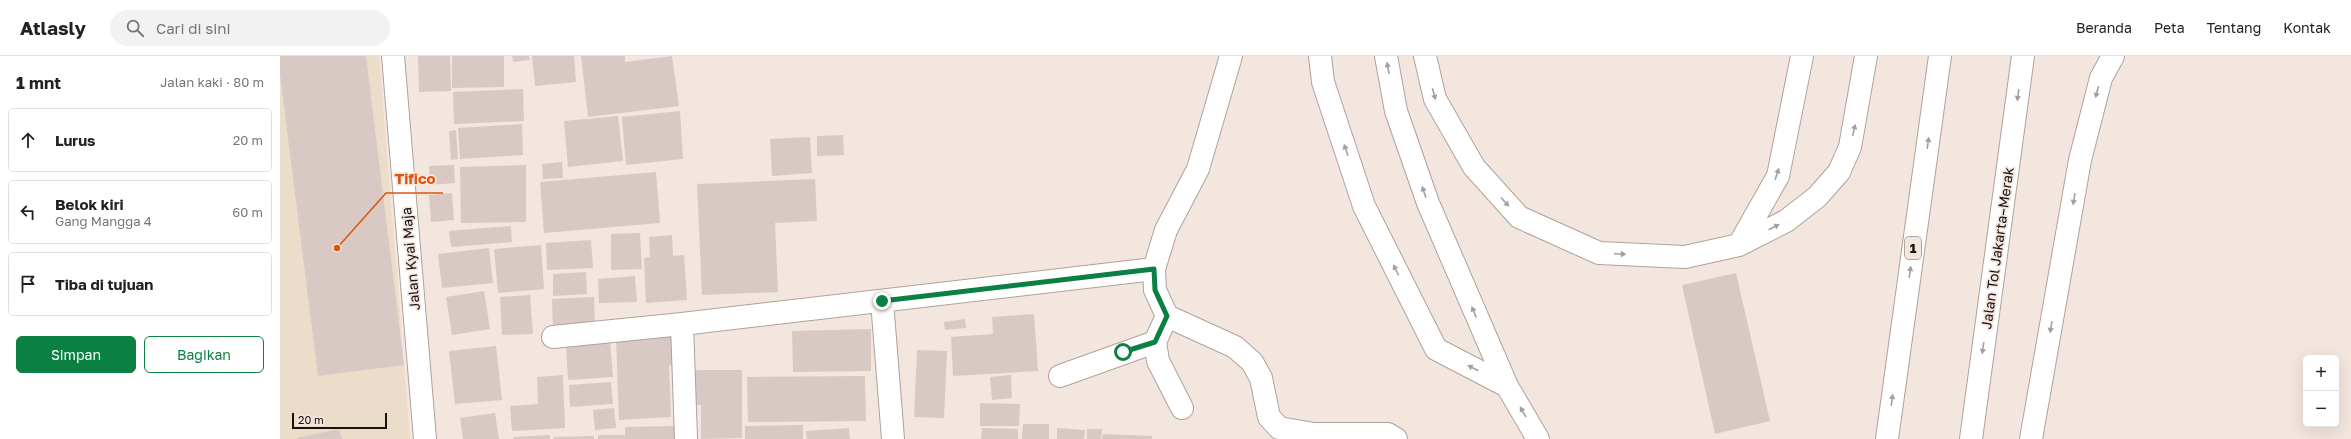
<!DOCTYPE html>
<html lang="id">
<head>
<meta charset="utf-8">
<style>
	:root { --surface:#fff; --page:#f2f2f2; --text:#222; --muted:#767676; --line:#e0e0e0; --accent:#0b8043 }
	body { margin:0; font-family:"Golos Text",sans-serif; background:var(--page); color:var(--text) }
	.controls { position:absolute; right:12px; bottom:12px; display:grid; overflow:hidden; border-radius:6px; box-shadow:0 4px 16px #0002 }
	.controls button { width:36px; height:36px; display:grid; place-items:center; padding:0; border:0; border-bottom:1px solid var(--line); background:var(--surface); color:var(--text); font:20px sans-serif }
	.scale { position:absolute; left:12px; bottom:10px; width:95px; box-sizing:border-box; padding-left:4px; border:2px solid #171210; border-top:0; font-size:11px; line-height:14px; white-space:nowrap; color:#171210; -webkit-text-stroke:3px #f3e6de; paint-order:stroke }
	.stop { position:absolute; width:12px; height:12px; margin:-9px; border:3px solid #0b8043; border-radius:50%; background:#fff }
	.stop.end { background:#0b8043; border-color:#fff; box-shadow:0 1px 4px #0008 }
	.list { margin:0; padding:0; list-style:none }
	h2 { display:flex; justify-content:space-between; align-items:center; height:52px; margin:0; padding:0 16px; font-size:17px }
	h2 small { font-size:13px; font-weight:400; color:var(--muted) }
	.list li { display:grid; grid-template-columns:26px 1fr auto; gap:12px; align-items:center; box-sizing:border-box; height:64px; margin:0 8px 8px; padding:0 8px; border:1px solid var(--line); border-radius:6px }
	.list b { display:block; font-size:15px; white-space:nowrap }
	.list p { margin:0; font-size:13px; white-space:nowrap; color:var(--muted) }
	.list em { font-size:13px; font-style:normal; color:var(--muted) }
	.actions { display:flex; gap:8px; padding:12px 16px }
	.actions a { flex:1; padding:9px 0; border:1px solid var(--accent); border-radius:6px; text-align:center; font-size:14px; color:var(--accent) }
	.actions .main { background:var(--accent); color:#fff }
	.icon { flex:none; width:22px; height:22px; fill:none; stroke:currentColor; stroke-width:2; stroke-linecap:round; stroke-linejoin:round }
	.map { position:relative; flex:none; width:2071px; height:383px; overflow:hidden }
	header { display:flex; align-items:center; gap:24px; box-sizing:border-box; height:56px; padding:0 20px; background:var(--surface); border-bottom:1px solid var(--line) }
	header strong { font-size:19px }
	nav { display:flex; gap:22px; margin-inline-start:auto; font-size:14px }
	.search { width:280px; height:36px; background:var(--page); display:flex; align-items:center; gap:10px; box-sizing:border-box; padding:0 14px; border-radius:22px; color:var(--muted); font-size:15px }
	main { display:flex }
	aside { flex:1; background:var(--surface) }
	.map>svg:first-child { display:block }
	.industrial { fill:#ecdcca }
	.building { fill:#d8c9c4 }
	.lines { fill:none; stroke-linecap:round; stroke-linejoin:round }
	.street-casing { stroke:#afa29b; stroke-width:24 }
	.secondary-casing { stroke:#afa29b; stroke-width:24 }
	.highway-casing { stroke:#afa29b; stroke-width:24 }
	.street { stroke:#fff; stroke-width:22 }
	.secondary { stroke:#fff; stroke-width:22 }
	.highway { stroke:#fff; stroke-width:22 }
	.oneway { fill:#a2a09f }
	.route { stroke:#0b8043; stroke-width:5 }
	.labels { text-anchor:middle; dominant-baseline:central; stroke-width:3.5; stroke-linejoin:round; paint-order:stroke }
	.shield { fill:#f3e6de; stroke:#59524e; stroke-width:1 }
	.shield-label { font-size:13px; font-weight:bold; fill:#171210 }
	.street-label { font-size:14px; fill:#171210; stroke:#f3e6de }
	.leader { fill:none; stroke:#de550c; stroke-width:1.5 }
	.callout-dot { fill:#de550c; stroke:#f3e6de; stroke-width:1.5 }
	.callout-label { font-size:15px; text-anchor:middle; font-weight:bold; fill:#de550c; stroke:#f3e6de; stroke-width:3.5; stroke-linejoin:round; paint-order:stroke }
</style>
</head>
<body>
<header>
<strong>Atlasly</strong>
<div class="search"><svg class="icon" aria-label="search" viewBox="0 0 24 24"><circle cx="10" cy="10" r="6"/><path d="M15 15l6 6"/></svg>Cari di sini</div>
<nav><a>Beranda</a><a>Peta</a><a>Tentang</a><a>Kontak</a></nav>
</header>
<main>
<aside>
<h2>1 mnt<small>Jalan kaki · 80 m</small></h2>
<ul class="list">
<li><svg class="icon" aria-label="ahead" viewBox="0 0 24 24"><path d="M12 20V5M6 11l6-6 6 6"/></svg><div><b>Lurus</b></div><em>20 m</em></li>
<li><svg class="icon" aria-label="left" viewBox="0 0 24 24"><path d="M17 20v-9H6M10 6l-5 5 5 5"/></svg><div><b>Belok kiri</b><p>Gang Mangga 4</p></div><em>60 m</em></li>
<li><svg class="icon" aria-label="arrive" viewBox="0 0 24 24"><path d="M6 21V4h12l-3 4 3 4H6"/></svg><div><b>Tiba di tujuan</b></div></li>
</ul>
<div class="actions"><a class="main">Simpan</a><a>Bagikan</a></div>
</aside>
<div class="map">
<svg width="2071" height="383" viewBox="0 0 2071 383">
	<rect width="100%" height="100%" fill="#f3e6de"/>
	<path class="industrial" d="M0 0H99L130 383H0Z"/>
	<path class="building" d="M0 0H86L124 309 38 320 0 18Z
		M138 0H170L171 35 139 36Z
		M172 0H224V31L172 32Z
		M232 0H249L250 4 233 6Z
		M252 0H294L296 26 255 30Z
		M301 0H345V6L392 0 399 50 308 61Z
		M243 33 244 65 174 68 173 36Z
		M400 55 403 103 346 109 342 61Z
		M338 60 343 105 288 111 284 65Z
		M242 68 243 99 180 103 178 72Z
		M176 74 178 103 171 104 169 75Z
		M563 79 564 99 537 100V80Z
		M530 81 532 117 492 120 490 83Z
		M282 106 283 122 263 123 262 108Z
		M174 109 175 127 150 129 149 110Z
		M246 109V166L181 167 180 111Z
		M376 116 380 167 264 177 260 126Z
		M535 123 537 165 495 167 498 236 422 239 417 128Z
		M172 137 174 164 151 166 149 139Z
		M231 170 232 186 171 191 169 175Z
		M360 177 362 213 331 214V178Z
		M392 179 393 200 404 199 407 244 366 247 364 202 370 201 369 181Z
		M311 184 313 212 267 214 266 187Z
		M261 189 264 233 218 237 214 193Z
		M209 192 213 227 162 232 158 198Z
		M306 216 307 238 273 240V218Z
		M1456 217 1490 365 1435 378 1402 229Z
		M355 220 357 246 319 247 318 223Z
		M204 235 210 273 172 279 166 241Z
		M250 239 253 278 222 279 220 241Z
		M314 241 315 273 273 274 272 243Z
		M754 258 758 315 673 320 671 281 713 278 712 261Z
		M685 263 686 272 665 274 664 266Z
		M591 273V315L513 316 512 275Z
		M398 279 399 308 389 309 391 361 339 364 336 282Z
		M330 285 333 321 288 324 286 288Z
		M216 290 222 344 175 348 169 295Z
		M637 294 667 295 664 362 634 361Z
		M422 314H462V382L421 383V349H409V315Z
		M283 319 285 372 232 375 230 350 258 348 257 321Z
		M731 319 732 342 712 344 710 321Z
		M585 320 586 365 468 366 467 321Z
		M331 326 333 348 290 351 289 329Z
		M700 347 740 348 739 370H700Z
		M334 352 336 372 315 374 313 354Z
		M215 357 219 383H183L180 362Z
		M743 368H769V383H742Z
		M523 369V383H465V370Z
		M395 370V383H318V379H345V371Z
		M569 372 570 383H527L526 375Z
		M702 372 738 373V383H701Z
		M777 372 805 374 804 383H777Z
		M59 373 62 383H17V382Z
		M807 373H822L821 383H807Z
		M823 378 872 380V383H822Z
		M270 379V383H234L233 381Z
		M314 380V383H274V381Z"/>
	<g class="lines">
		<g class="street-casing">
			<path id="street" d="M951 0 918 113 886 174 874 213 875 234 887 260 955 291 972 306 981 322 989 361 999 372 1034 378H1108L1116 383
				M602 245 613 383
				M887 260 875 286 878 305 902 352
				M273 281 402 268
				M780 320 875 286
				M406 383 402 268 874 213"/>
		</g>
		<g class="secondary-casing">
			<path id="secondary" d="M113 0 145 383"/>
		</g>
		<g class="highway-casing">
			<path id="highway" d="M1040 0 1043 26 1084 150 1156 293 1227 330
				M1106 0 1116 55 1148 147 1227 330 1258 383
				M1145 0 1155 43 1194 111 1239 161 1319 197 1405 201 1459 189 1506 165 1537 141 1559 116 1570 91 1586 0
				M1459 189 1498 120 1522 0
				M1607 383 1660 0
				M1691 383 1743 0
				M1751 383 1800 104 1821 22 1833 0"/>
		</g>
		<use href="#street" class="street"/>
		<use href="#secondary" class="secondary"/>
		<use href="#highway" class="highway"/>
	</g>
	<defs><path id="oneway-solid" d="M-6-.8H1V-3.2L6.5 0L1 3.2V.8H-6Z"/></defs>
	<g class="oneway">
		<use href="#oneway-solid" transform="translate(1108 12) rotate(-100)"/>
		<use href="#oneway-solid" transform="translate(1817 36) rotate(104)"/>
		<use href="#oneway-solid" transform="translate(1154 38) rotate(75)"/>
		<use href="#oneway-solid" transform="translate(1738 39) rotate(98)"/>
		<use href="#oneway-solid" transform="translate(1574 74) rotate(-78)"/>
		<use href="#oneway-solid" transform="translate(1648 87) rotate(-82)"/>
		<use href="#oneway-solid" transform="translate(1066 94) rotate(-109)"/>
		<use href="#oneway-solid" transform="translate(1497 118) rotate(-71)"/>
		<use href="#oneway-solid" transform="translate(1144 136) rotate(-109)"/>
		<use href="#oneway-solid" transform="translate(1794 143) rotate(100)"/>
		<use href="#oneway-solid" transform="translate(1225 146) rotate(48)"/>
		<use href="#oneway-solid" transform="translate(1494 171) rotate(-27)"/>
		<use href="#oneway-solid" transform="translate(1340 198) rotate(2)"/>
		<use href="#oneway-solid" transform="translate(1116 214) rotate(-117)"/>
		<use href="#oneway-solid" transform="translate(1630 216) rotate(-82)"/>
		<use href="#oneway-solid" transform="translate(1194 256) rotate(-113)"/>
		<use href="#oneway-solid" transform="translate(1771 271) rotate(100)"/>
		<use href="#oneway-solid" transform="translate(1703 292) rotate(98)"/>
		<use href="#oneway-solid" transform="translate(1193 312) rotate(-152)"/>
		<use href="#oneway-solid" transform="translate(1612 344) rotate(-82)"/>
		<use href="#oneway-solid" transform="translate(1243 356) rotate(-120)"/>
	</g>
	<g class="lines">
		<path class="route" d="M602 245 874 213 875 234 887 260 875 286 843 296"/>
	</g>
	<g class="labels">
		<rect class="shield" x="1625" y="181" width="16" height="22" rx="3"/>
		<g class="shield-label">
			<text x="1633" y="192">1</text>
		</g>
		<g class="street-label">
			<text transform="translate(1717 192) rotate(-82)">Jalan Tol Jakarta–Merak</text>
			<text transform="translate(130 203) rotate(-95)">Jalan Kyai Maja</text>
		</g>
	</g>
	<path class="leader" d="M57 192L106 137H163"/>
	<circle class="callout-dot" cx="57" cy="192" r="4"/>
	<g class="callout-label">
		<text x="135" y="128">Tifico</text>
	</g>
</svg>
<div class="controls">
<button>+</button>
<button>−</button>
</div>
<div class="scale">20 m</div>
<div class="stop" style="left:843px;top:296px"></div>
<div class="stop end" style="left:602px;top:245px"></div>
</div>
</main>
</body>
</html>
